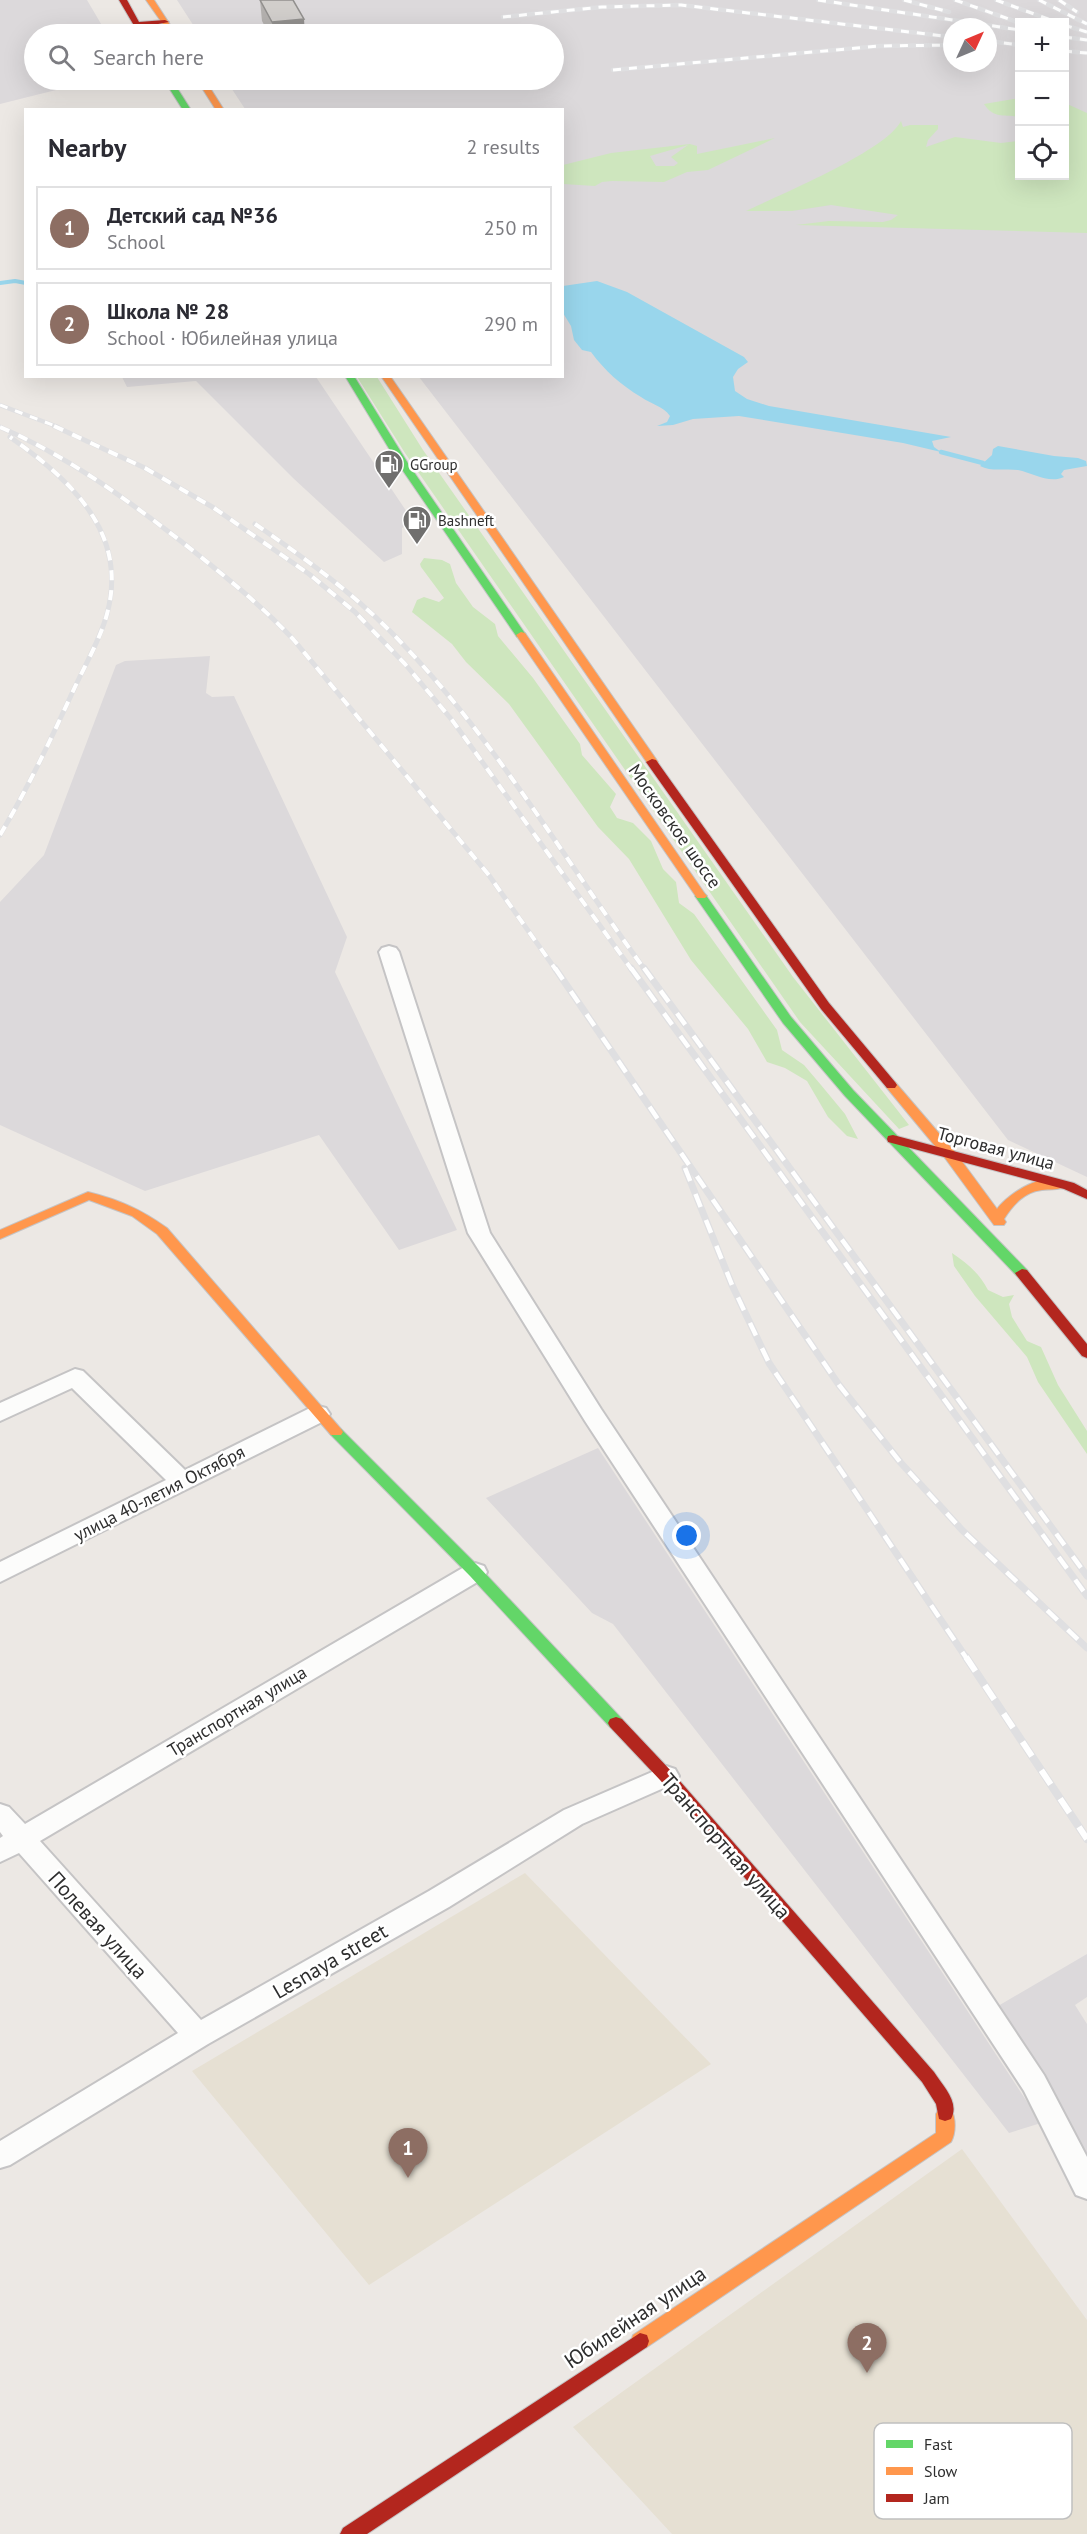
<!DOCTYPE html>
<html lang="en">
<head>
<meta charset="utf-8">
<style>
	:root { --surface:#fff; --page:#f2f2f3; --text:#2b2b33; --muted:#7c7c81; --line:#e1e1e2; --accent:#111827 }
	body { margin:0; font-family:"PT Sans",sans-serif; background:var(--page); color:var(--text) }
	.controls { position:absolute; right:18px; top:18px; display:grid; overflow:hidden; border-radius:0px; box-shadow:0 6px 24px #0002 }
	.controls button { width:54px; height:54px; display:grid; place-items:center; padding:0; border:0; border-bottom:2px solid var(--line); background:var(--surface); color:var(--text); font:30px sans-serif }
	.compass { position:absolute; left:943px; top:18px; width:54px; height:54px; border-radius:50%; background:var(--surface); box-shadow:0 6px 24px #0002; rotate:46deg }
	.you { position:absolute; left:687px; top:1536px; width:21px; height:21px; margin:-15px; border:4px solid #fff; border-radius:50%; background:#1a73e8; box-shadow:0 0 0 9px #1a73e833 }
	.badge { display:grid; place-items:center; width:39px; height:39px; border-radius:50%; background:var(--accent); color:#fff; font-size:20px; font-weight:700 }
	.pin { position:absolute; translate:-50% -50px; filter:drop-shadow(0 2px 3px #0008) }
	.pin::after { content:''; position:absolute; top:32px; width:21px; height:18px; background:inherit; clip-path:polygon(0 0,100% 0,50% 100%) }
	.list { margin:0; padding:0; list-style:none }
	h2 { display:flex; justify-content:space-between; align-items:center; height:78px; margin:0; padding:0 24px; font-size:26px }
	h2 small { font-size:20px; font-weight:400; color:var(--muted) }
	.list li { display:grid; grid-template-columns:39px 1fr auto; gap:18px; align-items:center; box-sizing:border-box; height:84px; margin:0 12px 12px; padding:0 12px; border:2px solid var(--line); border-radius:0px }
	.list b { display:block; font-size:22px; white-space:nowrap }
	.list p { margin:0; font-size:20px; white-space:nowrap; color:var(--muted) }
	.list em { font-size:20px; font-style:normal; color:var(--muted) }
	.icon { flex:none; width:33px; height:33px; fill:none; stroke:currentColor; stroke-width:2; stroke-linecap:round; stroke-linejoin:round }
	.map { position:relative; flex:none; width:1087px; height:2534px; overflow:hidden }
	.search { position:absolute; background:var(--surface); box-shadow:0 6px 24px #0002; left:24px; top:24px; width:540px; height:66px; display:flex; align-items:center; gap:15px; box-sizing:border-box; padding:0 21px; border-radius:33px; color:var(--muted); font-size:22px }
	.panel { position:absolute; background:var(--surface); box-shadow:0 6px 24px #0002; left:24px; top:108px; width:540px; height:270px; border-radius:0px }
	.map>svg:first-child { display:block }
	.industrial { fill:#dcd9db; fill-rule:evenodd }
	.education { fill:#e6e0d3 }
	.green { fill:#cee6be; fill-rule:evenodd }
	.water { fill:#99d6ec }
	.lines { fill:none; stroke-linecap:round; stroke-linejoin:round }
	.stream-far1 { stroke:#99d6ec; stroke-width:4 }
	.stream { stroke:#99d6ec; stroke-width:4.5 }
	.street-casing { stroke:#c5c4c5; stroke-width:4 }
	.fast-casing { stroke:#c5c4c5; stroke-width:2 }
	.slow-casing { stroke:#c5c4c5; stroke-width:2 }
	.jam-casing { stroke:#c5c4c5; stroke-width:2 }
	.street { fill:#fcfcfb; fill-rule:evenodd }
	.fast { fill:#63d668; fill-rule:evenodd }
	.slow { fill:#ff974d; fill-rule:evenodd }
	.jam { fill:#b3261e; fill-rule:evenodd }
	.rail-far3-casing { stroke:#dfdfe1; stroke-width:4.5 }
	.rail-far2-casing { stroke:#dfdfe1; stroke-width:5 }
	.rail-far1-casing { stroke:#dfdfe1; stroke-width:7 }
	.rail-casing { stroke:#dfdfe1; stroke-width:8 }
	.rail-far3 { stroke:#fff; stroke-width:3; stroke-dasharray:8; stroke-linecap:butt }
	.rail-far2 { stroke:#fff; stroke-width:4; stroke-dasharray:10; stroke-linecap:butt }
	.rail-far1 { stroke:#fff; stroke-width:4.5; stroke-dasharray:14; stroke-linecap:butt }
	.rail { stroke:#fff; stroke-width:6; stroke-dasharray:17; stroke-linecap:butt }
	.wall { fill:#b4b1af }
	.shaded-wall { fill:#92908e }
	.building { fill:#d1cecb; stroke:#92908e; stroke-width:1.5 }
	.labels { text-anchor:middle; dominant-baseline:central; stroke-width:5; stroke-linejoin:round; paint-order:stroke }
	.far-poi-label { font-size:15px; fill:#2e2e2e; stroke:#fff; text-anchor:start }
	.street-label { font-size:18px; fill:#2e2e2e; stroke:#fff }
	.near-street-label { font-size:21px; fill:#2e2e2e; stroke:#fff }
	.key { fill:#fff; stroke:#c0c0c0; stroke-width:1.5 }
	.key-label { font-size:16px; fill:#2e2e2e }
</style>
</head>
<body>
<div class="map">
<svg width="1087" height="2534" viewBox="0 0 1087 2534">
	<rect width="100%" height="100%" fill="#ece8e4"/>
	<path class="industrial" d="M0 0H87L107 34H34V80H96L0 104Z
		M177 0H1087V1177L1008 1140 419 377 562 376V110L245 109 226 80H554V34H199ZM1020 22H1064V176H1020ZM952 27H988V63H952Z
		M122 377H316L413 521 402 528V554L384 562 293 478 196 381 127 387Z
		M210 656 206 693 212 697 234 696 347 937 335 972 457 1230 399 1250 319 1135 145 1191 0 1125V902L44 855 116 665 125 661Z
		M598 1448 1041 2123 1009 2133 613 1624 592 1613 486 1498Z
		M1087 1954V1997L1075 2005 1087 2024V2159L998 2006Z"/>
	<path class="education" d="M525 1873 711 2064 369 2285 192 2071Z
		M962 2149 1087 2320V2534H672L573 2427Z"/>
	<path class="green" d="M1019 98V117C1003 114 994 119 984 104Z
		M1065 103 1087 113V233L796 225 829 221 883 222 891 220 898 215 831 205 792 211H746C779 195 886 151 901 121L903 127 910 125H938V129L928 140 926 147 955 137 1001 143 1019 141 1020 176H1064Z
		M775 138 708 170 687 172 664 182 612 181 602 182 595 186 563 184V165L611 153 690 144 697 146V154ZM688 145 671 157 678 163 674 166H656L650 156Z
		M357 377H377L423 450 793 977 909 1125 899 1129 800 1022 405 453Z
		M424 558 442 560 450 564 456 583 473 607 495 624 498 636 533 678 580 744 582 755 616 794 610 807 617 818 633 823 651 841 663 869 676 882 679 903 694 914 777 1030 782 1050 804 1065 821 1085 845 1114 858 1139 847 1136 828 1117 807 1081 785 1068 767 1062 748 1029 691 960 629 859 598 827 509 704 466 662 452 644 412 612 417 600 424 597 439 602 444 598 421 567 420 564Z
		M952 1253C967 1263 979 1273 988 1290L1003 1297 1014 1295 1009 1304 1012 1317 1027 1341 1041 1347 1058 1385 1087 1431V1454L1038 1382 1027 1357 975 1296 954 1266Z"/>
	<path class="water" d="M597 281 627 292 744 357 748 362 738 369 733 377 735 391 747 399 769 406 951 437 932 441 934 447 941 452 903 443 739 416 693 419 673 425 657 426 667 422 670 416C663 406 651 404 641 397 621 385 605 371 591 352L582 350 574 340 571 326 563 313V286Z
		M998 446 1054 456 1078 458 1086 461 1087 466 1064 470 1061 474 1064 477C1049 484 1033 473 1018 470 1006 468 991 472 980 466L992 455 993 449Z"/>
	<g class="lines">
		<path class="stream-far1" d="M0 283 15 281 26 283"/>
		<path class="stream" d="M941 452 983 463"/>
		<g class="street-casing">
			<path id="street" d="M389 946 396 948 399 952 490 1233 601 1409 1044 2075 1087 2157V2199L1076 2195 1024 2091 585 1421 468 1233 379 952 382 948Z
				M75 1369 83 1371 185 1470 310 1408 318 1406 326 1408 330 1414 326 1420 0 1582V1562L166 1480 72 1388 0 1421V1403Z
				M475 1563 484 1566 487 1572 484 1578 40 1841 201 2020 429 1891 564 1810 666 1766 675 1769 679 1776 675 1783 582 1824 449 1907 208 2044 10 2165 0 2168V2141L178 2033 19 1853 0 1862V1838L3 1836 0 1832V1804L9 1807 25 1824 466 1566Z"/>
		</g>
		<g class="fast-casing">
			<path id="fast" d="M164 80H172L191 110H183Z
				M345 376H354L409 465 526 635 525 637H517L399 465Z
				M701 892 705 894 791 1017 853 1090 1027 1270 1029 1273 1027 1276H1017L845 1096 783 1023 695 896Z
				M336 1427 341 1429 480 1568 622 1719 624 1723 622 1727 616 1729 610 1727 470 1576 331 1435 329 1432 331 1429Z"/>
		</g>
		<g class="slow-casing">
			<path id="slow" d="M146 0H154L176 34H170Z
				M197 80H205L224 110H216Z
				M381 376H390L658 762 656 764H648Z
				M521 632 525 633 705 894 707 896 705 898H697L516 635Z
				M891 1081 895 1082 955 1152 997 1209C1008 1194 1046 1168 1064 1185L1062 1188C1055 1190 1049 1189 1042 1190 1024 1192 1013 1205 1004 1219L1006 1222 1004 1225H994L945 1158 887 1088 885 1085Z
				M88 1192C120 1200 140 1209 167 1228L341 1429 343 1432 341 1435H331L157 1234 132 1216 89 1200 0 1239V1230Z
				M945 2107 951 2109C956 2118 956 2133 951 2142L647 2347 640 2349 633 2347 631 2341 633 2335 936 2133V2114L939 2109Z"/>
		</g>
		<g class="jam-casing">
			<path id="jam" d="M119 0H127L139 22 165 20 169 22 142 27 146 34H139Z
				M652 759 656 760 829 1003 895 1082 897 1085 895 1088H887L821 1009 646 762Z
				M893 1135 1074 1183 1087 1190V1199L1064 1189 888 1142 887 1139 888 1136Z
				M1022 1269 1027 1270 1087 1344V1358L1082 1356 1017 1276 1015 1273Z
				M616 1717 622 1719 672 1772 934 2072C943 2086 960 2102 951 2119L945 2121 939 2119 936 2104 922 2082 660 1780 610 1727 608 1723 610 1719Z
				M640 2333 647 2335 649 2341 647 2347 367 2534H340L343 2528Z"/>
		</g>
		<use href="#street" class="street"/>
		<use href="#fast" class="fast"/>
		<use href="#slow" class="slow"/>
		<use href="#jam" class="jam"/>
		<g class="rail-far3-casing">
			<path id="rail-far3" d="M818 0 1020 30
				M904 0 949 12
				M955 0 1020 23
				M996 0 1056 22
				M1039 0 1087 24
				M1059 0 1077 12
				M503 17 602 7 681 5 952 37
				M1064 25 1087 32
				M1064 37 1087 40
				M988 41 1020 45
				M1064 51 1087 53
				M613 70 880 46 952 45
				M0 405 58 427"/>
		</g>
		<g class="rail-far2-casing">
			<path id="rail-far2" d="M54 426 145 468 214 508 309 574 355 612 405 664 452 720 632 970
				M0 427C67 456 125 498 182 542 221 573 259 603 293 639L488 874 556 970
				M255 524C303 557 349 590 390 631 490 731 562 856 645 970
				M0 835C28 788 51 739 74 689 85 665 100 640 107 614 129 533 71 480 10 437"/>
		</g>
		<g class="rail-far1-casing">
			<path id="rail-far1" d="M555 968 839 1385 901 1463 962 1530 1087 1648
				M631 968 1087 1596
				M644 968 1087 1576
				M685 1168 732 1285 769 1363 967 1659"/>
		</g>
		<g class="rail-casing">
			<path id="rail" d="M966 1657 1087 1839"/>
		</g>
		<use href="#rail-far3" class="rail-far3"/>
		<use href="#rail-far2" class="rail-far2"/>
		<use href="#rail-far1" class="rail-far1"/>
		<use href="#rail" class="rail"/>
	</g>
	<path class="wall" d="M260 0 305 34H269L262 21Z"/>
	<path class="shaded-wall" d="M304 19 305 34H273L272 22Z"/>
	<path class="building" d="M260 0H293L304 19 272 22Z"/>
	<defs>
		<g id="fuel-pin" transform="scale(1.5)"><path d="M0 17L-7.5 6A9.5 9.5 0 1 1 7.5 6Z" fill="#706f6e" stroke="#fff"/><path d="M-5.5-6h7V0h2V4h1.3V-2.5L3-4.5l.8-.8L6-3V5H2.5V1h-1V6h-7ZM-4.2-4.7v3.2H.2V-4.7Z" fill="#fff"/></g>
	</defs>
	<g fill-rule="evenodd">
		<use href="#fuel-pin" x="389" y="464"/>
		<use href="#fuel-pin" x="417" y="520"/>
	</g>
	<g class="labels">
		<g class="far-poi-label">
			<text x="410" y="464">GGroup</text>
			<text x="438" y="520">Bashneft</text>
		</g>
		<g class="street-label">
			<text transform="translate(675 826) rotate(55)">Московское шоссе</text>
			<text transform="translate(996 1148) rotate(15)">Торговая улица</text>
			<text transform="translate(159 1493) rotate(-27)">улица 40-летия Октября</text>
			<text transform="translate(237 1711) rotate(-31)">Транспортная улица</text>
		</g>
		<g class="near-street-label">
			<text transform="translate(726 1846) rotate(49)">Транспортная улица</text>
			<text transform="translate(98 1925) rotate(48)">Полевая улица</text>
			<text transform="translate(330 1961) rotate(-30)">Lesnaya street</text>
			<text transform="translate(635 2317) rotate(-34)">Юбилейная улица</text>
		</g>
	</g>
	<rect x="874" y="2423" width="198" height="96" rx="9" class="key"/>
	<rect x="886" y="2440" width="27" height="8" fill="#63d668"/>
	<rect x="886" y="2467" width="27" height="8" fill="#ff974d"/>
	<rect x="886" y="2494" width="27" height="8" fill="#b3261e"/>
	<g class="key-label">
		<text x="924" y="2450">Fast</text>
		<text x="924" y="2477">Slow</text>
		<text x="924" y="2504">Jam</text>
	</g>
</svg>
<div class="controls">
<button>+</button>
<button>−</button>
<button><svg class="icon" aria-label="locate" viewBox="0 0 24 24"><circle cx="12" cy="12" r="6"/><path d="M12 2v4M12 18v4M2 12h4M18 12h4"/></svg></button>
</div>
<svg class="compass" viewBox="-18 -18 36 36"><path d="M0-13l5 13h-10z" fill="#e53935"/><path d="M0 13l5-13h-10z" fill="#7c7c81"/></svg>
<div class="you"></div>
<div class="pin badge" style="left:408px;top:2178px;background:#8d6e63">1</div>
<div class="pin badge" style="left:867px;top:2373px;background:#8d6e63">2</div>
<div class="search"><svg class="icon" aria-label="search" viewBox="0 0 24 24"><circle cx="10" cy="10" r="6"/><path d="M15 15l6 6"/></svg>Search here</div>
<section class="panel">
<h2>Nearby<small>2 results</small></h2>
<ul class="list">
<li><span class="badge" style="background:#8d6e63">1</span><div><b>Детский сад №36</b><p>School</p></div><em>250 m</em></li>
<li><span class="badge" style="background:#8d6e63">2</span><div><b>Школа № 28</b><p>School · Юбилейная улица</p></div><em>290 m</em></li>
</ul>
</section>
</div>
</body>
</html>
